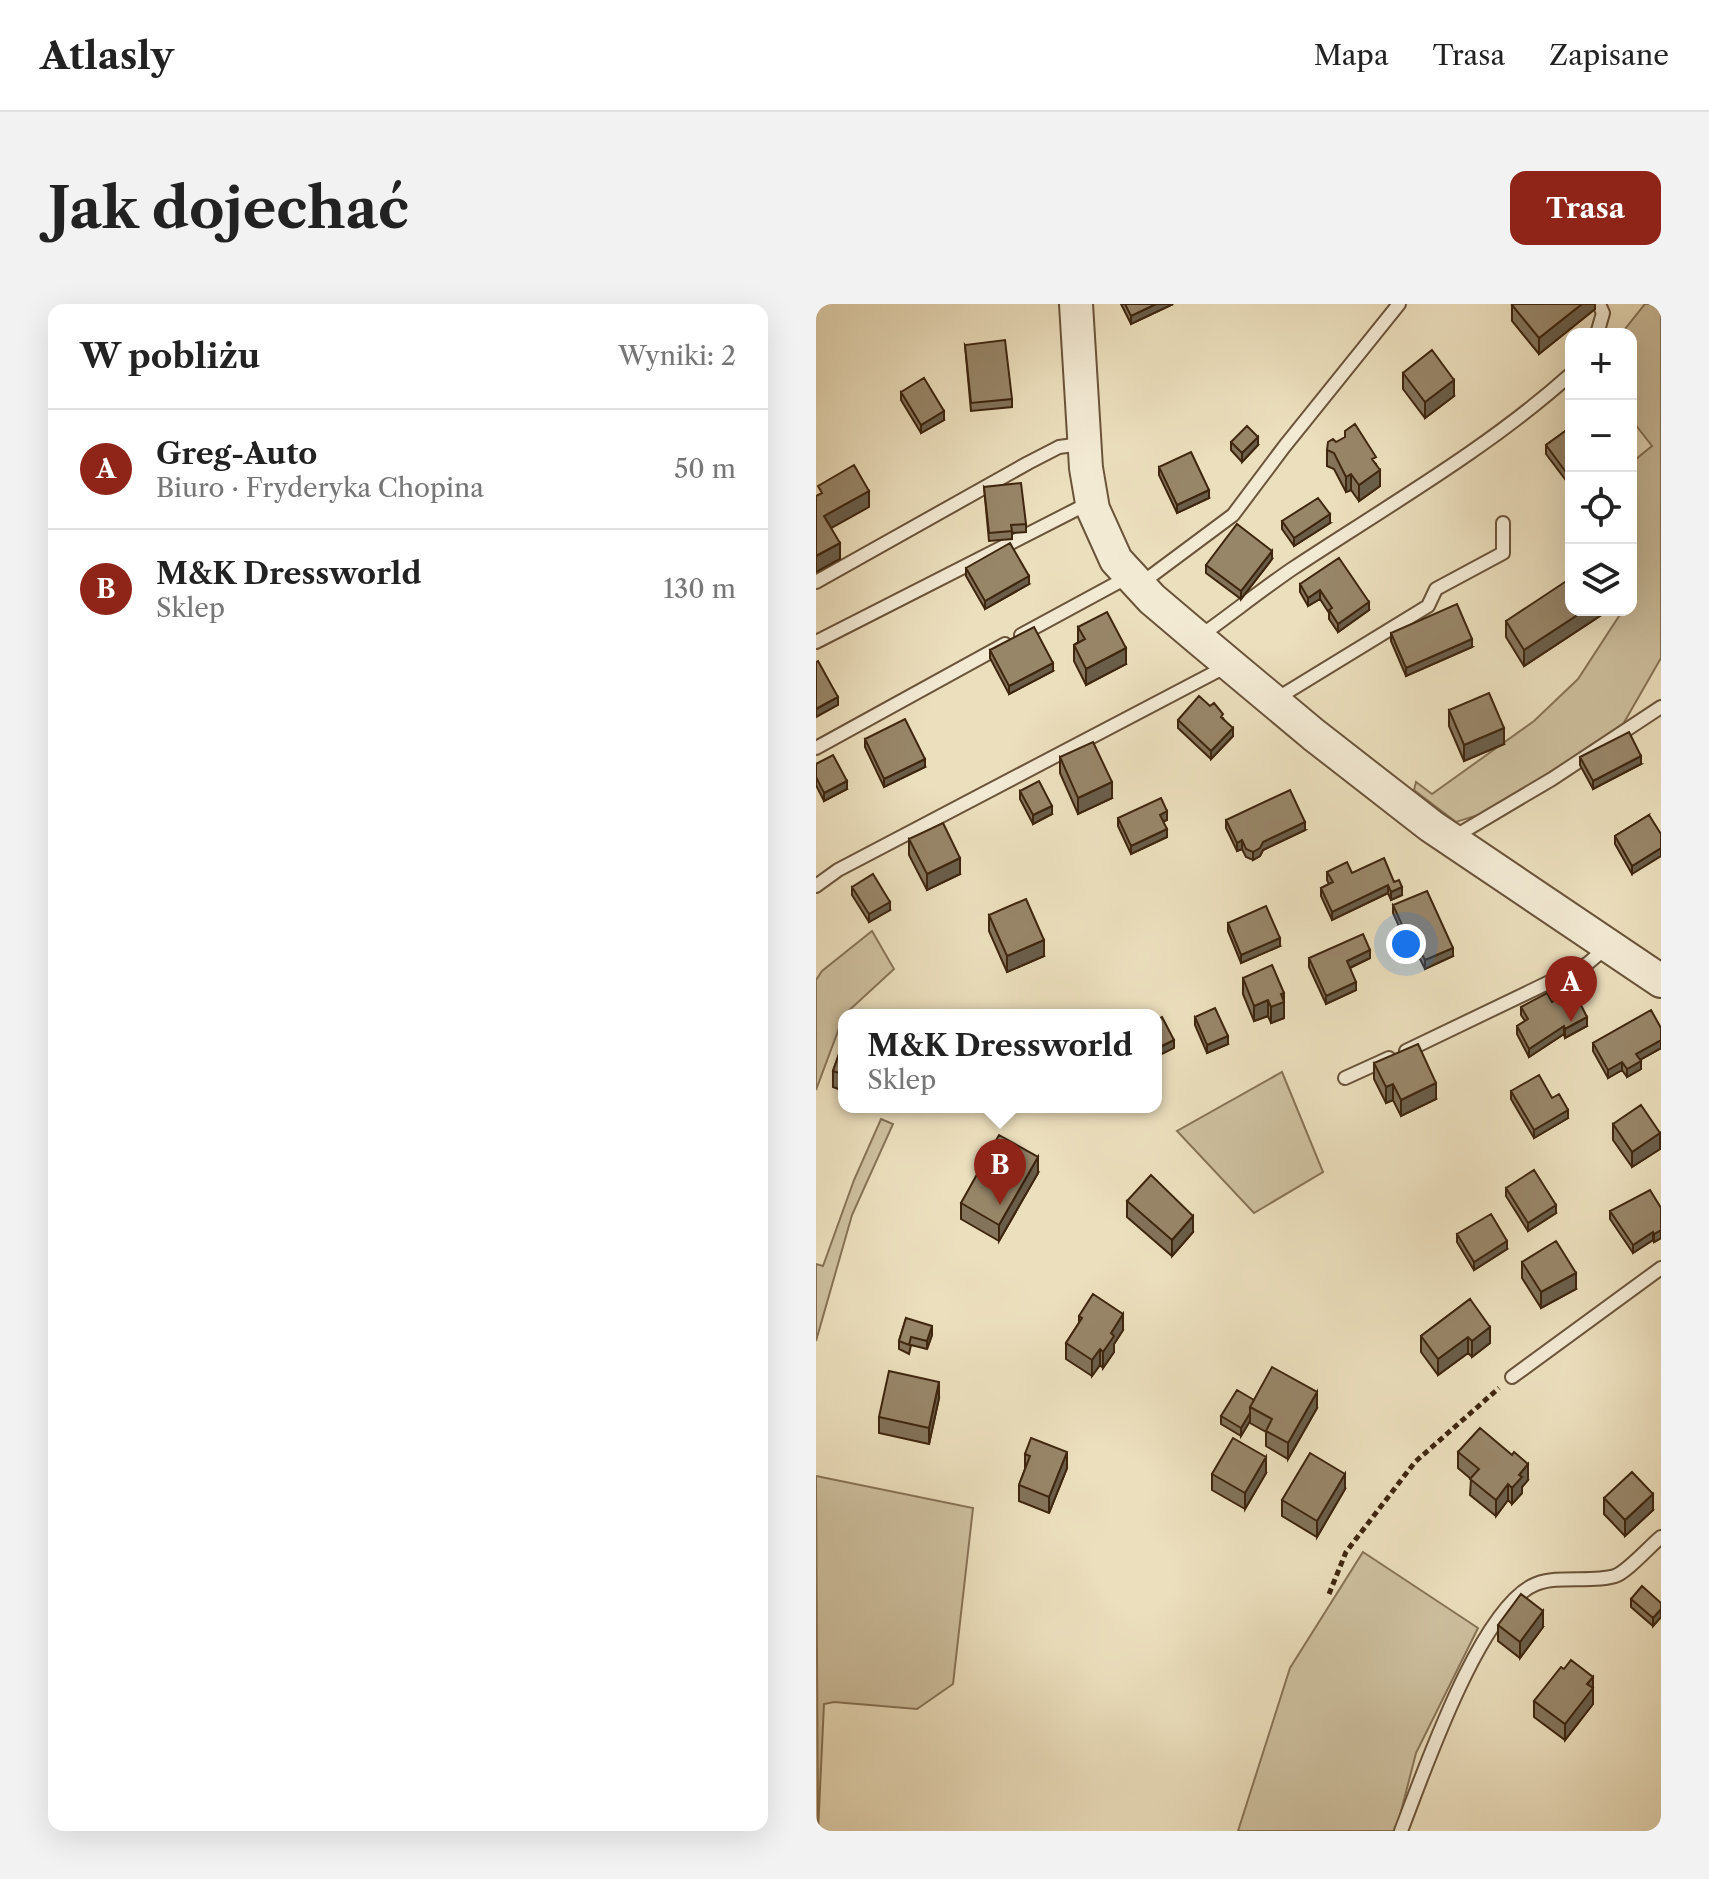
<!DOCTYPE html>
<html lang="pl">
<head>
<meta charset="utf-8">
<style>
	:root { --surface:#fff; --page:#f2f2f2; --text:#222; --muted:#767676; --line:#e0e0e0; --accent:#8f2418 }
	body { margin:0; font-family:"Libre Caslon Text",serif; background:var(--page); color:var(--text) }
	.controls { position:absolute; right:24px; top:24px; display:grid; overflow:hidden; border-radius:16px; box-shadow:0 8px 32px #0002 }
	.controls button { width:72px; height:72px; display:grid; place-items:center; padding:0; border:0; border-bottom:2px solid var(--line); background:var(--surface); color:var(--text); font:40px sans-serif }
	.you { position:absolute; left:590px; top:640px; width:28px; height:28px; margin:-20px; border:6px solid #fff; border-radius:50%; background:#1a73e8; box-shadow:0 0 0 12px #1a73e833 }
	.badge { display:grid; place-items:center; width:52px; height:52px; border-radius:50%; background:var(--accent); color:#fff; font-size:26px; font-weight:700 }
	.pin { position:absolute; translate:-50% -66px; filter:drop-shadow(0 2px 4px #0008) }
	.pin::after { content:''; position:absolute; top:42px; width:28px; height:24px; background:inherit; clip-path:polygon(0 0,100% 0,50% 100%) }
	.popup { position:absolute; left:22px; top:705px; width:324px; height:104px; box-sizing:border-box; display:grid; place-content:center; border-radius:16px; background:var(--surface); filter:drop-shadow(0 2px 6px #0005); font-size:26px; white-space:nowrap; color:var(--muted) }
	.popup b { font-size:30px; color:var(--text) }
	.popup::after { content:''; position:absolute; left:50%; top:100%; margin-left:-16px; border:16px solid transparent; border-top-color:var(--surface) }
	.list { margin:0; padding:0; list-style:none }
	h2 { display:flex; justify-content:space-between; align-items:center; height:104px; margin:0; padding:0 32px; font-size:34px }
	h2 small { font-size:26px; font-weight:400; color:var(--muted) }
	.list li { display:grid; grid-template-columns:52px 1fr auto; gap:24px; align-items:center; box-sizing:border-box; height:120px; padding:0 32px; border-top:2px solid var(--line) }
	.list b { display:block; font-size:30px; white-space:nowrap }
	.list p { margin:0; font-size:26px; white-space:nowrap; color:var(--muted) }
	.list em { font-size:26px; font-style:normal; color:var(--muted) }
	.icon { flex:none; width:44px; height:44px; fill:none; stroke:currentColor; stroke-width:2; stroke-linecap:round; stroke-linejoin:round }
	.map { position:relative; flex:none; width:845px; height:1527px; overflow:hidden; border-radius:16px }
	header { display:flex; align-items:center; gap:48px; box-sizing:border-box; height:112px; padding:0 40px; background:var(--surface); border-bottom:2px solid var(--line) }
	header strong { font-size:38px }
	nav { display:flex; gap:44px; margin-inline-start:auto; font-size:28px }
	.intro { display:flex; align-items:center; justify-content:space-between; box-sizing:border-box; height:192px; padding:0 48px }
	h1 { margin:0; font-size:56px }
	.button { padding:20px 36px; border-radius:16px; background:var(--accent); color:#fff; font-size:28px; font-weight:700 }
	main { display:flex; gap:48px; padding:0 48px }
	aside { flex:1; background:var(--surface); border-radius:16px; box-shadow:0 8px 32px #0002 }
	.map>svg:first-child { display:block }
	.green { fill:#cec09f; stroke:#867356; stroke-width:2 }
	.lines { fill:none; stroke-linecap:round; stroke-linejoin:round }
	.service-casing { stroke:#6a543a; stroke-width:16 }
	.tertiary-casing { stroke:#6a543a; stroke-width:36 }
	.path { stroke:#3e260e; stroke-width:5; stroke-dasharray:6 4; stroke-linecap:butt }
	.service { stroke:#f3ead4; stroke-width:12 }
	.tertiary { stroke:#f3ead4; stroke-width:32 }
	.wall { fill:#83735a; stroke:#3e260e; stroke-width:2 }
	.shaded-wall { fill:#6a5e4a; stroke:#3e260e; stroke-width:2 }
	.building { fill:#988669; stroke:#3e260e; stroke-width:2 }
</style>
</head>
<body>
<header>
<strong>Atlasly</strong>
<nav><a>Mapa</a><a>Trasa</a><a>Zapisane</a></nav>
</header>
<div class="intro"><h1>Jak dojechać</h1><a class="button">Trasa</a></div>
<main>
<aside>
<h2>W pobliżu<small>Wyniki: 2</small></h2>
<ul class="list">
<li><span class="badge">A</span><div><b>Greg-Auto</b><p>Biuro · Fryderyka Chopina</p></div><em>50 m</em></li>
<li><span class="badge">B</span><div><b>M&amp;K Dressworld</b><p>Sklep</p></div><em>130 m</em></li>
</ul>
</aside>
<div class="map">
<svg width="845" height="1527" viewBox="0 0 845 1527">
	<rect width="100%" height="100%" fill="#ecdfbd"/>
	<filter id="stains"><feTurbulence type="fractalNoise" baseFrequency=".0025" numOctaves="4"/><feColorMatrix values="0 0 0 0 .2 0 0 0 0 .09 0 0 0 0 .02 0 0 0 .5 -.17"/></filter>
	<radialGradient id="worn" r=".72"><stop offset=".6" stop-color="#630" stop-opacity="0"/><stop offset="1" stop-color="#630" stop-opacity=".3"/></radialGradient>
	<path class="green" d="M829 0H845V354L806 422 756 456 662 511 640 518 598 486 600 478 616 490 718 417 762 375 807 306H815V159L836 142 815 115V30H805Z
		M56 627 78 665 28 711 0 786V676L6 667Z
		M466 768 507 868 438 909 361 827Z
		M65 815 77 820 36 911 0 1037V960L7 962 38 876Z
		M0 1172 157 1204 137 1380 101 1405 18 1398 8 1400 2 1527Z
		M547 1248 662 1324 600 1449 580 1527H422L474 1364Z"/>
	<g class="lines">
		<g class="service-casing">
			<path id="service" d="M781 30 787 9 783 0
				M0 278 212 159 243 143 265 140
				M323 281 417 211 468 143 583 0
				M205 331 312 273
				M383 333C414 311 444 287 476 265 571 202 670 146 755 70
				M0 338 273 199
				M460 395 612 302 620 285 687 249V219
				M0 444 189 340
				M638 533 736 475 845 403
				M0 582 22 566 411 362
				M590 747 771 660 790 644
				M529 774 573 754
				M696 1073 845 964
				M585 1527C607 1471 664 1302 720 1280 742 1271 776 1279 799 1272 811 1268 834 1242 845 1233"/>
		</g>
		<g class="tertiary-casing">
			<path id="tertiary" d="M260 0 270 164 277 205 300 256 336 295 382 334 498 431 615 522 845 677"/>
		</g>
		<path class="path" d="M513 1290 530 1248 599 1158 683 1084"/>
		<use href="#service" class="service"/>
		<use href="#tertiary" class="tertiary"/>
	</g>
	<path class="wall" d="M305 0H357L315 20Z
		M779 0V5L723 50 696 17V1Z
		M149 41 196 95V103L155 107Z
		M587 69 638 92 609 114 587 85Z
		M85 88 128 116 105 129 85 96Z
		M755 123V183L730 150V141Z
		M415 138 442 141 426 158 415 146Z
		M520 138 560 160 564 182 543 197 535 186 530 188 518 165 511 162V146Z
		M343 163 393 194 361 209 343 171Z
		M168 183 210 220V228L196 229V235L173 237Z
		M466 217 514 219 478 242 466 225Z
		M456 255 425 295 390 269V261Z
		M150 264 213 280 169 305 150 272Z
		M484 280 553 306 522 328 513 315V309L504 295 492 302 484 288Z
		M790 306V308L708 362 690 333V317Z
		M262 323 310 360 270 381 258 357V341L262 338Z
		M575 329 656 343 590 372 575 337Z
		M174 346 237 367 193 390 174 354Z
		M633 406 688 440 648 457 633 422Z
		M407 414 417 432 395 455 362 424V416Z
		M49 435 109 463 68 483 49 443Z
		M244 453 296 494 262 510 244 469Z
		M764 453 825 460 777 485 764 461Z
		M0 460 31 485 8 497 0 481Z
		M204 487 236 510 217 520 204 495Z
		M833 511 816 570 799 540V532Z
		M302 514 351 516 347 517 351 533 315 550 302 522Z
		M410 516 489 526 447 546 444 552 437 556 430 553 426 545 421 547 410 524Z
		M93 535 144 570 111 586 93 551Z
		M511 568 536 569 578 578 586 591 575 596 572 589 516 616 505 592V584L513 580 511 576Z
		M36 583 74 606 53 618 36 591Z
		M577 601 637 652 609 665 600 647 595 649 577 609Z
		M173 611 228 652 191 668 173 627Z
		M412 619 464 642 425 659 412 627Z
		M493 654H554L534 664 540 686 510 700 493 663Z
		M427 674 468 689V714L455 719 452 712 438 717 427 690Z
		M736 698 746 701 771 722 749 734 748 730 713 753 701 730V722L709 717 705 711V703Z
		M379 713 412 740 391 749 379 721Z
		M845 724V744L824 756 825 765 811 773 806 766 792 774 777 747V739Z
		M28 736V787L17 783V767Z
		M558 759 620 795 585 812 577 796 570 799 558 775Z
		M695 787 736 794 752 814 718 834 695 795Z
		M797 820 844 845 816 863 797 836Z
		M222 869 183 937 145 915V899Z
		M690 884 740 909 712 927 690 892Z
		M311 897 377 928 356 952 311 913Z
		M845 904V934L838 938 837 936 817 949 794 915V907Z
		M641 930 691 945 658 966 641 938Z
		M706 958 760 985 725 1004 706 974Z
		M654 995 674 1039 656 1053 652 1049 622 1071 605 1048V1032Z
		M263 1012 307 1026 298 1040V1048L287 1064 284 1061 276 1072 250 1055V1039L263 1019Z
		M90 1014 116 1031 111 1045 95 1041 93 1050 83 1045V1037Z
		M123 1094 113 1140 63 1129V1113Z
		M438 1096 501 1104 472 1155 450 1142V1128L434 1119V1117L425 1132 405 1120V1112Z
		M642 1148 712 1176 706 1183V1189L696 1200 692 1196 680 1212 654 1191 655 1175 642 1164Z
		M209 1150 251 1164 233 1209 203 1197V1181L209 1165Z
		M450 1169 429 1205 396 1186V1170Z
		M529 1185 501 1233 466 1212V1196Z
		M788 1194 837 1206 809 1232 788 1210Z
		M815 1295 845 1299V1313L837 1322 815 1303Z
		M682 1321 727 1323 704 1354 682 1337Z
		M748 1365 777 1373V1400L749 1436 718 1413V1397Z"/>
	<path class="shaded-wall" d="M340 0H357L315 20V12Z
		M766 0H779V5L723 50V34Z
		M638 76V92L609 114V98Z
		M128 107V116L105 129V121Z
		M442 133V141L426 158V149Z
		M564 166V182L543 197V181Z
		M535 170V186L530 188V173Z
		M393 186V194L361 209V201Z
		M53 187V203L8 228V212Z
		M514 210V219L478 242V234Z
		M24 239V255L0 268V252Z
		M456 247V255L425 295V287Z
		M213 272V280L169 305V297Z
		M504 286V295L492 302V294Z
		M553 298V306L522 328V320Z
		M769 306H790V308L708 362V346Z
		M656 335V343L590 372V364Z
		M310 344V360L270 381V365Z
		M237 359V367L193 390V382Z
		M22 393V401L0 413V405Z
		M417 424V432L395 455V447Z
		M688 424V440L648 457V441Z
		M825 452V460L777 485V477Z
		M109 455V463L68 483V475Z
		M31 477V485L8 497V489Z
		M296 478V494L262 510V494Z
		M236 502V510L217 520V511Z
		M351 507V516L344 519V511Z
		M489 518V526L447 546 444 552 437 556V548L447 538Z
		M351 525V533L315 550V542Z
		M426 536V545L421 547V539Z
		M845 544V552L816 570V562Z
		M144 554V570L111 586V570Z
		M572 581V589L516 616V608Z
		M586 583V591L575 596V588Z
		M74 598V606L53 618V610Z
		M464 634V642L425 659V651Z
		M228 636V652L191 668V652Z
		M600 639V647L595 649V641Z
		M637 644V652L609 665V656Z
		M554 646V654L531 665V657Z
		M540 678V686L510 700V692Z
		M468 689V714L455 719V703L465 690Z
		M452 696V712L438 717V702Z
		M771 713V722L749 734V725Z
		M748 722V730L713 753V745Z
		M412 732V740L391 749V741Z
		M358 736V744L340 753V745Z
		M845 736V744L820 758V750Z
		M825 757V765L811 773V765Z
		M806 758V766L792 774V766Z
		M620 779V795L585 812V796Z
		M577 780V796L570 799V783Z
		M752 806V814L718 834V826Z
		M844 829V845L816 863V848Z
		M222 853V869L183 937V921Z
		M740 901V909L712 927V919Z
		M377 912V928L356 952V936Z
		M845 926V934L838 938V930Z
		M837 928V936L817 949V941Z
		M691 937V945L658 966V958Z
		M760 969V985L725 1004V988Z
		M307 1010V1026L298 1040V1048L287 1064V1048L295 1029Z
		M116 1022V1031L111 1045V1037Z
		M674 1023V1039L656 1053V1037Z
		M652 1033V1049L622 1071V1055Z
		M284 1045V1061L276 1072V1056Z
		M123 1078V1094L113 1140V1124Z
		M501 1088V1104L472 1155V1139Z
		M434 1109V1117L425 1132V1124Z
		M251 1148V1164L233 1209V1193Z
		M450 1153V1169L429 1205V1189Z
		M712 1160V1176L706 1183V1189L696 1200V1184L703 1171Z
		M529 1170V1185L501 1233V1217Z
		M692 1180V1196L680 1212V1196Z
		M837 1190V1206L809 1232V1216Z
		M845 1305V1313L837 1322V1314Z
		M727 1307V1323L704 1354V1338Z
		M777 1373V1400L749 1436V1420L771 1380Z"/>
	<path class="building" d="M309 0H340L315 12Z
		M698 0H766L723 34 696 1Z
		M189 36 196 95 155 99 149 41Z
		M616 46 638 76 609 98 587 69Z
		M108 74 128 107 105 121 85 88Z
		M539 120 560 153 556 155 564 166 543 181 535 170 530 173 518 149 511 146 512 138 517 135 520 138 529 133V127Z
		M431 122 442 133 426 149 415 138Z
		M755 123V175L730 141Z
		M375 148 393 186 361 201 343 163Z
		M38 161 53 187 8 212 24 239 0 252V192L6 189 2 182Z
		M205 179 210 220 195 221 196 227 173 229 168 183Z
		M502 194 514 210 478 234 466 217Z
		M421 220 456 247 425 287 390 261Z
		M194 239 213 272 169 297 150 264Z
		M523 254 553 298 522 320 513 306 516 304 504 286 492 294 484 280Z
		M755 274V306H769L708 346 690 317Z
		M641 300 656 335 590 364 575 329Z
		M291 308 310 344 270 365 258 341 269 335 262 323Z
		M218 323 237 359 193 382 174 346Z
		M2 357 22 393 0 405V358Z
		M673 389 688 424 648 441 633 406Z
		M383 392 394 402 398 399 407 410 405 413 417 424 395 447 362 416Z
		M89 415 109 455 68 475 49 435Z
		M813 428 825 452 777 477 764 453Z
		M277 438 296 478 262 494 244 453Z
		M17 451 31 477 8 489 0 473V460Z
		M223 477 236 502 217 511 204 487Z
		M474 486 489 518 447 538 444 544 437 548 430 545 426 536 421 539 410 516Z
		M345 494 351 507 344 511 351 525 315 542 302 514Z
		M833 511 845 530V544L816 562 799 532Z
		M127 519 144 554 111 570 93 535Z
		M568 554 578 578 583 576 586 583 575 588 572 581 516 608 505 584 517 578 511 568 531 558 536 569Z
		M57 570 74 598 53 610 36 583Z
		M611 587 637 644 609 656 600 639 595 641 577 601Z
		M210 595 228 636 191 652 173 611Z
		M450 602 464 634 425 651 412 619Z
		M547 630 554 646 531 657 540 678 510 692 493 654Z
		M456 661 468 689 465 690 468 698 455 703 452 696 438 702 427 674Z
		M731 689 736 698 742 694 746 701 761 693 771 713 749 725 748 722 713 745 701 722 712 715 705 703Z
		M399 704 412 732 391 741 379 713Z
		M835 706 845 724V736L820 750 825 757 811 765 806 758 792 766 777 739Z
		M346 713 358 736 340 745V716Z
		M28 736V771L17 767Z
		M602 740 620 779 585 796 577 780 570 783 558 759Z
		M723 771 736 794 743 790 752 806 718 826 695 787Z
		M825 801 844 829 816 848 797 820Z
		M183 831 222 853 183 921 145 899Z
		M718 866 740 901 712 919 690 884Z
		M335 871 377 912 356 936 311 897Z
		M834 886 845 904V926L838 930 837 928 817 941 794 907Z
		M675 910 691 937 658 958 641 930Z
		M740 937 760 969 725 988 706 958Z
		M277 990 307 1010 295 1029 298 1032 287 1048 284 1045 276 1056 250 1039 266 1014 263 1012Z
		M654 995 674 1023 656 1037 652 1033 622 1055 605 1032Z
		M90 1014 116 1022 111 1037 95 1033 93 1041 83 1037Z
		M456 1063 501 1088 472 1139 450 1127 456 1115 434 1103Z
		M73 1067 123 1078 113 1124 63 1113Z
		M421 1086 438 1096 434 1103V1109L425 1124 405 1112Z
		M664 1124 696 1151 698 1148 712 1160 703 1171 706 1173 696 1184 692 1180 680 1196 654 1175 663 1165 642 1148Z
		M215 1134 251 1148 233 1193 203 1181 214 1152 209 1150Z
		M417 1134 450 1153 429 1189 396 1170Z
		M494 1149 529 1170 501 1217 466 1196Z
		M816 1168 837 1190 809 1216 788 1194Z
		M826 1282 845 1299V1305L837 1314 815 1295Z
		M705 1290 727 1307 704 1338 682 1321Z
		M755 1356 777 1373 771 1380 777 1384 749 1420 718 1397 745 1363 748 1365Z"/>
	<rect width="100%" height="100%" filter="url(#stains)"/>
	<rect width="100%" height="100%" fill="url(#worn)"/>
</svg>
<div class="controls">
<button>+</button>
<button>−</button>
<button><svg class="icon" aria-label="locate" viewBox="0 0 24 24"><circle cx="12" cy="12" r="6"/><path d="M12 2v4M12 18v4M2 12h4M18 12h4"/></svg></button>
<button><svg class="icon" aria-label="layers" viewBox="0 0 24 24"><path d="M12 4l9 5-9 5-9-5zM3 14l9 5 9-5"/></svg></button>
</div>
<div class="you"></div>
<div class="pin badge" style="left:755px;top:718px">A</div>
<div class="pin badge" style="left:184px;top:901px">B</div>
<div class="popup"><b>M&amp;K Dressworld</b>Sklep</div>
</div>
</main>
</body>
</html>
